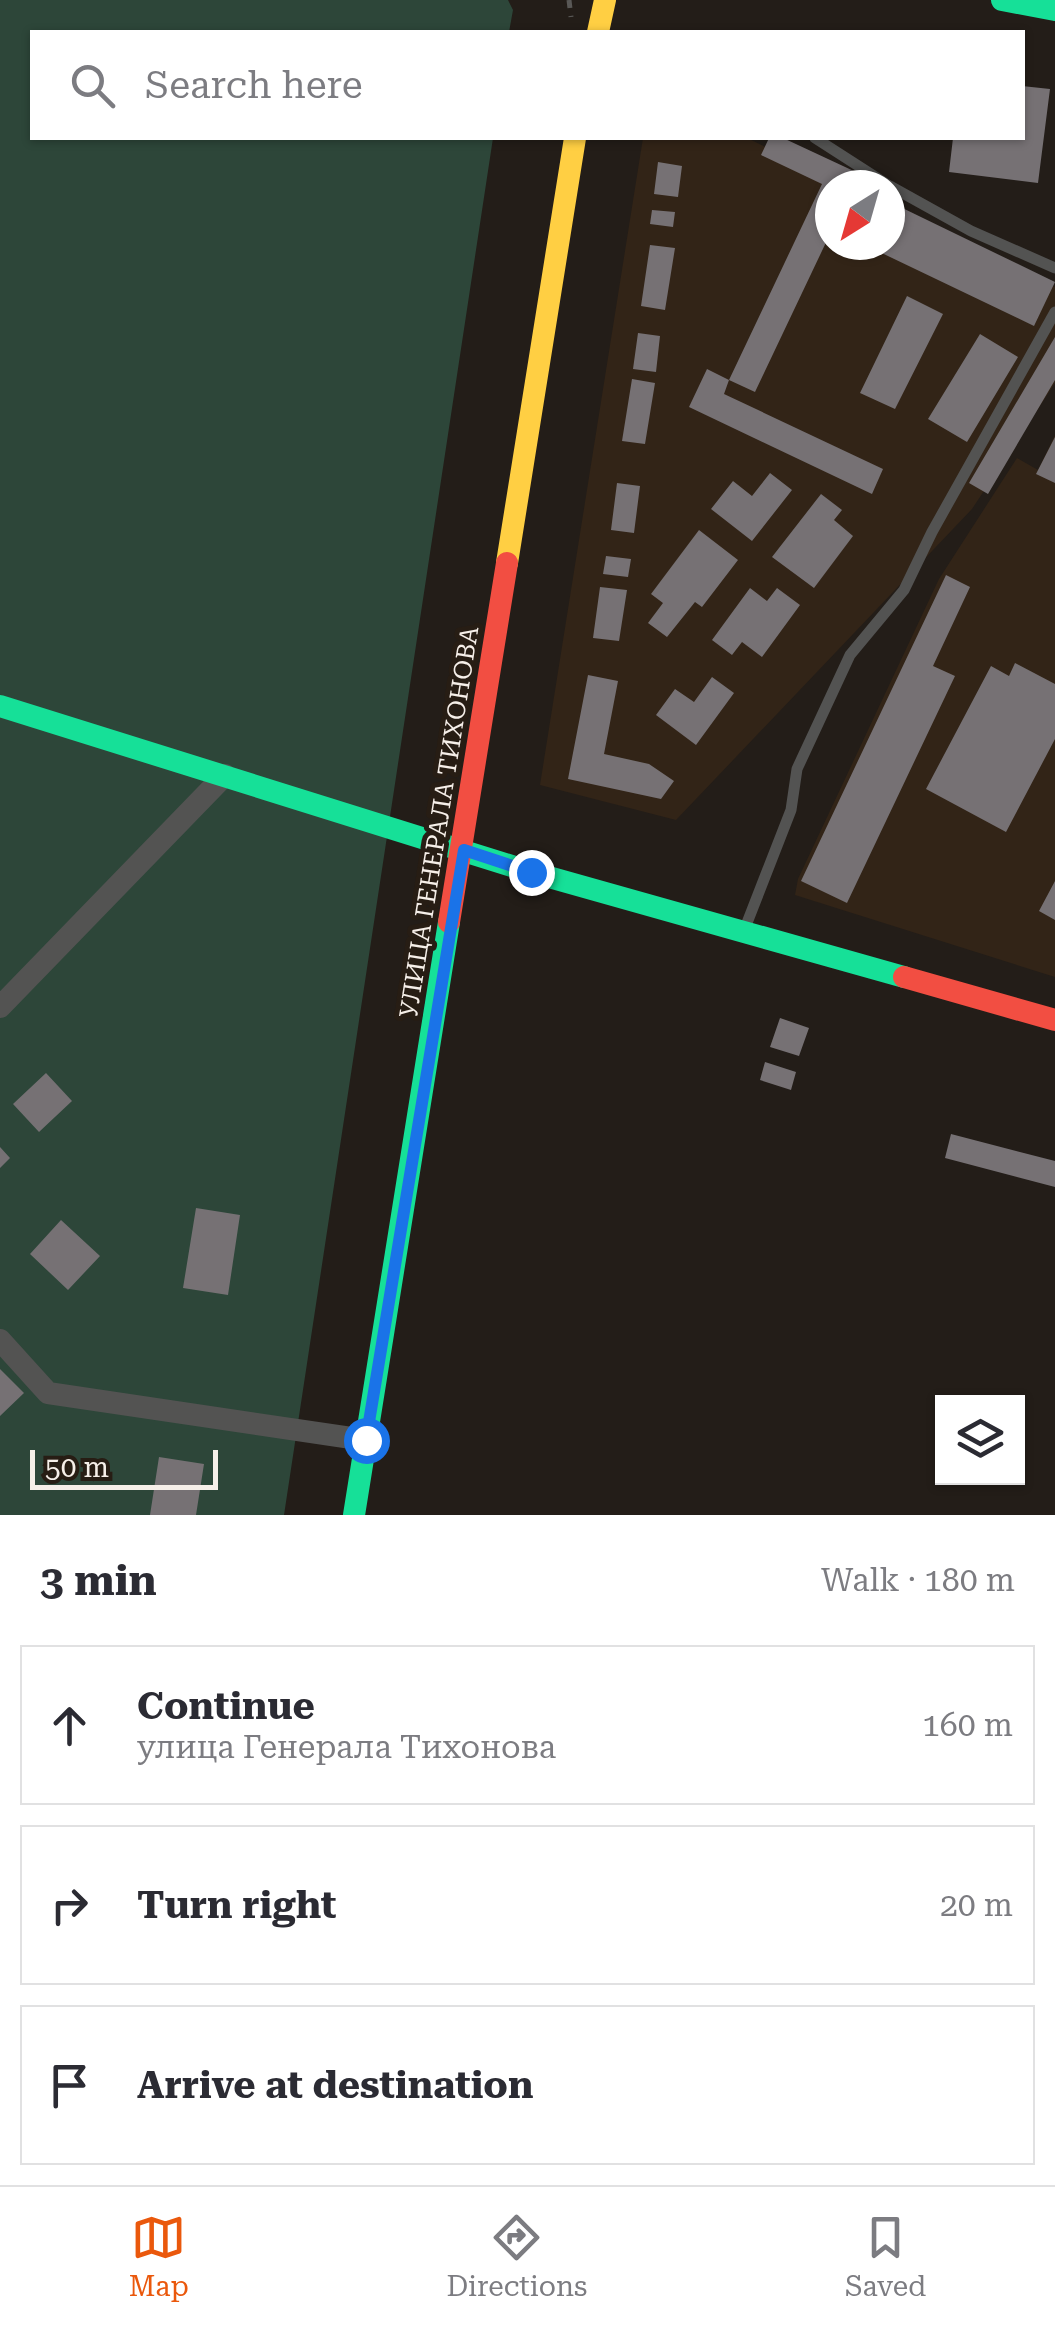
<!DOCTYPE html>
<html lang="en">
<head>
<meta charset="utf-8">
<style>
	:root { --surface:#fff; --page:#f2f2f3; --text:#2b2b33; --muted:#7c7c81; --line:#e1e1e2; --accent:#ea580c }
	body { margin:0; font-family:"Roboto Serif",serif; background:var(--page); color:var(--text) }
	.controls { position:absolute; right:30px; bottom:30px; display:grid; overflow:hidden; border-radius:0px; box-shadow:0 2px 8px #0004 }
	.controls button { width:90px; height:90px; display:grid; place-items:center; padding:0; border:0; border-bottom:2px solid var(--line); background:var(--surface); color:var(--text); font:50px sans-serif }
	.compass { position:absolute; left:815px; top:170px; width:90px; height:90px; border-radius:50%; background:var(--surface); box-shadow:0 2px 8px #0004; rotate:217deg }
	.scale { position:absolute; left:30px; bottom:25px; width:188px; box-sizing:border-box; padding-left:10px; border:5px solid #f6efe9; border-top:0; font-size:28px; line-height:35px; white-space:nowrap; color:#f6efe9; -webkit-text-stroke:8px #271d14; paint-order:stroke }
	.stop { position:absolute; width:30px; height:30px; margin:-22px; border:8px solid #1a73e8; border-radius:50%; background:#fff }
	.stop.end { background:#1a73e8; border-color:#fff; box-shadow:0 2px 10px #0008 }
	.list { margin:0; padding:0; list-style:none }
	h2 { display:flex; justify-content:space-between; align-items:center; height:130px; margin:0; padding:0 40px; font-size:42px }
	h2 small { font-size:32px; font-weight:400; color:var(--muted) }
	.list li { display:grid; grid-template-columns:65px 1fr auto; gap:30px; align-items:center; box-sizing:border-box; height:160px; margin:0 20px 20px; padding:0 20px; border:2px solid var(--line); border-radius:0px }
	.list b { display:block; font-size:38px; white-space:nowrap }
	.list p { margin:0; font-size:32px; white-space:nowrap; color:var(--muted) }
	.list em { font-size:32px; font-style:normal; color:var(--muted) }
	.icon { flex:none; width:55px; height:55px; fill:none; stroke:currentColor; stroke-width:2; stroke-linecap:round; stroke-linejoin:round }
	.map { position:relative; flex:none; width:1055px; height:1515px; overflow:hidden }
	.search { position:absolute; background:var(--surface); box-shadow:0 2px 8px #0004; left:30px; right:30px; top:30px; height:110px; display:flex; align-items:center; gap:25px; box-sizing:border-box; padding:0 35px; border-radius:0px; color:var(--muted); font-size:38px }
	.sheet { height:670px; background:var(--surface) }
	nav { display:flex; justify-content:space-around; align-items:center; box-sizing:border-box; height:140px; border-top:2px solid var(--line); background:var(--surface); font-size:28px; color:var(--muted) }
	nav a { display:grid; justify-items:center; gap:5px }
	nav .on { color:var(--accent) }
	.map>svg:first-child { display:block }
	.built { fill:#322417 }
	.green { fill:#2d4639 }
	.building { fill:#767174 }
	.lines { fill:none; stroke-linecap:round; stroke-linejoin:round }
	.path { stroke:#595856; stroke-width:5; stroke-dasharray:8 8; stroke-linecap:butt }
	.lane { stroke:#535352; stroke-width:11 }
	.street { stroke:#535352; stroke-width:22 }
	.fast { stroke:#16e098; stroke-width:22 }
	.slow { stroke:#ffcf43; stroke-width:22 }
	.jam { stroke:#f24e42; stroke-width:22 }
	.route { stroke:#1a73e8; stroke-width:12 }
	.labels { text-anchor:middle; dominant-baseline:central; stroke-width:10; stroke-linejoin:round; paint-order:stroke }
	.street-label { font-size:25px; fill:#f6efe9; stroke:#271d14 }
</style>
</head>
<body>
<div class="map">
<svg width="1055" height="1515" viewBox="0 0 1055 1515">
	<rect width="100%" height="100%" fill="#231d18"/>
	<path class="built" d="M643 138H747L845 185H830V245H890V207L1055 287V383L972 509 676 820 540 785Z
		M1055 435V977L795 895 798 879 939 579 1017 458 1038 470Z"/>
	<path class="green" d="M0 0H508L513 10 509 32H32V138H493L284 1515H0Z"/>
	<path class="building" d="M1022 86 1050 89 1038 183 949 172 953 138H1022Z
		M769 138H783L858 173 853 185H830V234L755 392 729 380 724 394 883 469 872 494 689 407 707 369 729 380 822 184 761 155Z
		M658 162 682 166 678 197 654 194Z
		M890 202 1055 282 1034 326 865 245H890Z
		M652 210 675 212 673 227 650 224Z
		M650 245 675 248 665 310 641 306Z
		M907 296 943 314 895 409 860 393Z
		M638 333 660 336 656 372 633 369Z
		M980 334 1018 357 967 442 928 419Z
		M1055 337V380L988 494 969 483Z
		M632 379 655 383 645 444 622 441Z
		M1055 437V483L1036 474Z
		M770 473 792 490 752 541 711 509 733 481 752 496Z
		M617 483 640 486 634 533 611 530Z
		M821 494 842 510 834 520 853 536 814 588 772 557Z
		M699 530 738 560 702 607 695 602 667 637 648 623 663 603 651 594Z
		M606 556 631 559 628 577 603 574Z
		M946 575 970 587 933 666 955 676 847 903 801 881Z
		M600 587 627 590 619 641 593 638Z
		M750 588 767 601 777 588 800 605 762 657 742 642 732 655 712 640Z
		M1015 663 1055 684V739L1006 832 926 789 991 666 1009 676Z
		M588 675 618 681 604 754 649 764 674 781 661 799 568 779Z
		M712 677 734 693 696 745 656 715 675 689 694 702Z
		M1055 881V920L1039 911Z
		M780 1018 809 1028 799 1056 770 1047Z
		M765 1062 796 1072 791 1090 760 1080Z
		M46 1073 72 1101 39 1132 13 1104Z
		M951 1134 1055 1161V1187L945 1158Z
		M0 1147 10 1158 0 1168Z
		M196 1208 240 1215 228 1295 183 1288Z
		M61 1220 100 1256 68 1290 30 1254Z
		M0 1369 24 1393 0 1416Z
		M159 1457 204 1464 196 1515H150Z"/>
	<g class="lines">
		<path class="path" d="M569 0 571 17"/>
		<path class="lane" d="M815 138 888 185
			M890 186 971 231 1055 268
			M745 928 791 810 797 769 850 655 904 590 932 532 1055 312"/>
		<path class="street" d="M0 1007 225 775
			M0 1340 48 1393 365 1440"/>
		<path class="fast" d="M1002 0 1055 10
			M0 706 531 872 904 977
			M354 1515 449 922"/>
		<path class="slow" d="M598 32 605 0
			M507 563 575 138"/>
		<path class="jam" d="M449 922 507 563
			M904 977 1055 1020"/>
	</g>
	<g class="lines">
		<path class="route" d="M366 1440 464 850 531 872"/>
	</g>
	<g class="labels">
		<g class="street-label">
			<text transform="translate(439 822) rotate(-81)">УЛИЦА ГЕНЕРАЛА ТИХОНОВА</text>
		</g>
	</g>
</svg>
<div class="controls">
<button><svg class="icon" aria-label="layers" viewBox="0 0 24 24"><path d="M12 4l9 5-9 5-9-5zM3 14l9 5 9-5"/></svg></button>
</div>
<svg class="compass" viewBox="-18 -18 36 36"><path d="M0-13l5 13h-10z" fill="#e53935"/><path d="M0 13l5-13h-10z" fill="#7c7c81"/></svg>
<div class="scale">50 m</div>
<div class="stop" style="left:366px;top:1440px"></div>
<div class="stop end" style="left:531px;top:872px"></div>
<div class="search"><svg class="icon" aria-label="search" viewBox="0 0 24 24"><circle cx="10" cy="10" r="6"/><path d="M15 15l6 6"/></svg>Search here</div>
</div>
<section class="sheet">
<h2>3 min<small>Walk · 180 m</small></h2>
<ul class="list">
<li><svg class="icon" aria-label="ahead" viewBox="0 0 24 24"><path d="M12 20V5M6 11l6-6 6 6"/></svg><div><b>Continue</b><p>улица Генерала Тихонова</p></div><em>160 m</em></li>
<li><svg class="icon" aria-label="right" viewBox="0 0 24 24"><path d="M7 20v-9h11M14 6l5 5-5 5"/></svg><div><b>Turn right</b></div><em>20 m</em></li>
<li><svg class="icon" aria-label="arrive" viewBox="0 0 24 24"><path d="M6 21V4h12l-3 4 3 4H6"/></svg><div><b>Arrive at destination</b></div></li>
</ul>
</section>
<nav>
<a class="on"><svg class="icon" aria-label="map" viewBox="0 0 24 24"><path d="M3 6l6-2 6 2 6-2v14l-6 2-6-2-6 2zM9 4v14M15 6v14"/></svg>Map</a>
<a><svg class="icon" aria-label="directions" viewBox="0 0 24 24"><path d="M12 3l9 9-9 9-9-9zM9 14v-3h6M13 9l2 2-2 2"/></svg>Directions</a>
<a><svg class="icon" aria-label="saved" viewBox="0 0 24 24"><path d="M7 4h10v16l-5-4-5 4z"/></svg>Saved</a>
</nav>
</body>
</html>
